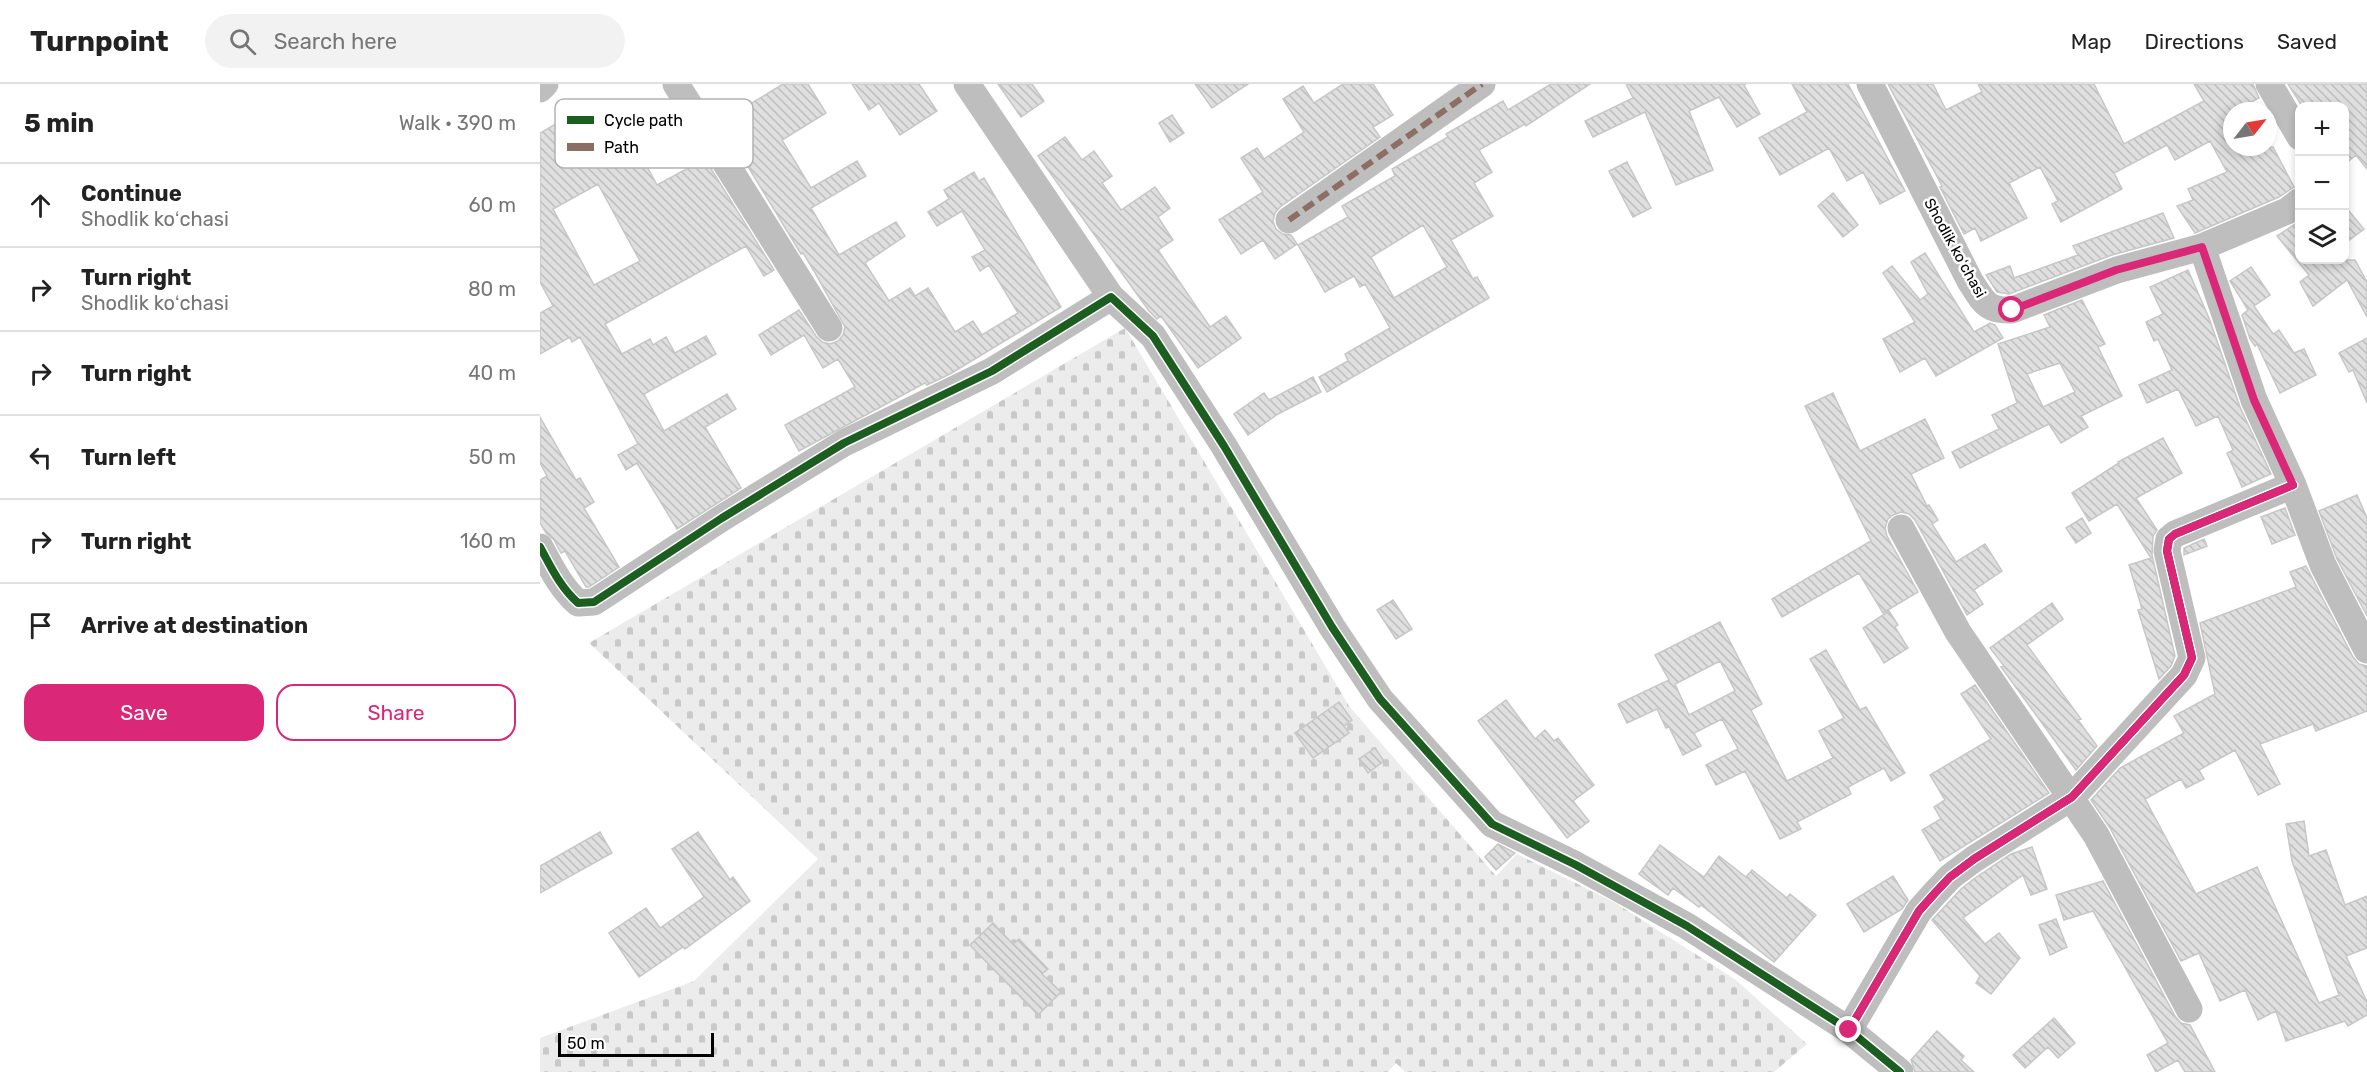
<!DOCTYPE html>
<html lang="en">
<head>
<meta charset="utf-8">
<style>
	:root { --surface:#fff; --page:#f2f2f2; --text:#222; --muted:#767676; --line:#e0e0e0; --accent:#db2777 }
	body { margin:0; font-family:Rubik,sans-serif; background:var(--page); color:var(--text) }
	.controls { position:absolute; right:18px; top:18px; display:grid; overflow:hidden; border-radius:12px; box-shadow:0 3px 9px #0003 }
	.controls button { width:54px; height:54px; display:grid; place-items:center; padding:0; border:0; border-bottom:2px solid var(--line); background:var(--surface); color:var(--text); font:30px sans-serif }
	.compass { position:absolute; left:1683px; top:18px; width:54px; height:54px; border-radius:50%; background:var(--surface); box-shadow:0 3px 9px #0003; rotate:59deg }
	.scale { position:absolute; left:18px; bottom:15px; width:156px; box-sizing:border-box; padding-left:6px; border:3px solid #000; border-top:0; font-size:16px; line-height:21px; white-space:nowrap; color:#000; -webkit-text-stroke:4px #fff; paint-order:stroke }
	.stop { position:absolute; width:18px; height:18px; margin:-14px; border:4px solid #db2777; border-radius:50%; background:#fff }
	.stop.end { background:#db2777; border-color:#fff; box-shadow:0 2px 6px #0008 }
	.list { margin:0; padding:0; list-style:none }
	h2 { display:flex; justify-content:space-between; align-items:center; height:78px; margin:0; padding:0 24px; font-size:26px }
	h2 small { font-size:20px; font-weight:400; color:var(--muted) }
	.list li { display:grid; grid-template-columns:39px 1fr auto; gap:18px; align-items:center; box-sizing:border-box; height:84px; padding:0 24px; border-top:2px solid var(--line) }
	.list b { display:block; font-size:22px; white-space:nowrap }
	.list p { margin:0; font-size:20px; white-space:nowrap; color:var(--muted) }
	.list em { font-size:20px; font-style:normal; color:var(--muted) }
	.actions { display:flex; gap:12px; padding:18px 24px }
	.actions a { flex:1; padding:14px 0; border:2px solid var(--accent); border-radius:18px; text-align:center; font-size:21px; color:var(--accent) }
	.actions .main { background:var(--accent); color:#fff }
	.icon { flex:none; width:33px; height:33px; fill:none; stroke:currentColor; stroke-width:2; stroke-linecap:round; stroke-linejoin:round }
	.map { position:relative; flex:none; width:1827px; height:988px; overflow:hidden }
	header { display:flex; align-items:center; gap:36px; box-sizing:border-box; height:84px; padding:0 30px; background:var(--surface); border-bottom:2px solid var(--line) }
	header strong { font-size:28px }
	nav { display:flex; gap:33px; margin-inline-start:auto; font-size:21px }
	.search { width:420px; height:54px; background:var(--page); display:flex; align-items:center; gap:15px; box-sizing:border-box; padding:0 21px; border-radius:33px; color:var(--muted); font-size:22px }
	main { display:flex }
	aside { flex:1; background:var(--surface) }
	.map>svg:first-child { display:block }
	.cemetery { fill:url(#cemetery-stones) }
	.building { fill:url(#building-back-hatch); stroke:#c7c7c7; stroke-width:1.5; fill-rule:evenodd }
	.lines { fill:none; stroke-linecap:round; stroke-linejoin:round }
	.minor { stroke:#bebebe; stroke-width:27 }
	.quiet { stroke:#8d6e63; stroke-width:6; stroke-dasharray:12 6; stroke-linecap:butt }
	.cycleway-casing { stroke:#fff; stroke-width:11 }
	.cycleway { stroke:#1b5e20; stroke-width:8 }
	.route { stroke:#db2777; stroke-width:8 }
	.labels { text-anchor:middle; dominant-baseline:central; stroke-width:5; stroke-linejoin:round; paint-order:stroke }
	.street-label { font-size:15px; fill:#000; stroke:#fff }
	.key { fill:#fff; stroke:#b2b2b2; stroke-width:1.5 }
	.key-label { font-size:16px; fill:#000 }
</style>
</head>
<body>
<header>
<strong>Turnpoint</strong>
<div class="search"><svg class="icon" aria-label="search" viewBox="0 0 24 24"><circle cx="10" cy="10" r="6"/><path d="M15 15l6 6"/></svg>Search here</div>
<nav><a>Map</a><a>Directions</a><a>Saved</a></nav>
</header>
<main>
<aside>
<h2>5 min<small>Walk · 390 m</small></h2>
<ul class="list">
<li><svg class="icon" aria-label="ahead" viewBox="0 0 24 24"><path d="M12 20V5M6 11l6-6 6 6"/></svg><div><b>Continue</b><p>Shodlik koʻchasi</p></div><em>60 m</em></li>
<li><svg class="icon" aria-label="right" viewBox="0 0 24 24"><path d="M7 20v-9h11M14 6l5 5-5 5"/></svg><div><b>Turn right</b><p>Shodlik koʻchasi</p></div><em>80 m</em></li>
<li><svg class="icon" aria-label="right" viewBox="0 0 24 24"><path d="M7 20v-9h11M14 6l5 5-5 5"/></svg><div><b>Turn right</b></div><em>40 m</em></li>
<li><svg class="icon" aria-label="left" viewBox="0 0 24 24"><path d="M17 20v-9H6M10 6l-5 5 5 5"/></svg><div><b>Turn left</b></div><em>50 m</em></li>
<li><svg class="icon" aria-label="right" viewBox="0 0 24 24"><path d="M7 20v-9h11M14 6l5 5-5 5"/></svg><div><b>Turn right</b></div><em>160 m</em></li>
<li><svg class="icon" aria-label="arrive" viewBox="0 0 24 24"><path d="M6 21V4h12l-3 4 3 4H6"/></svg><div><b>Arrive at destination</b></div></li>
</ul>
<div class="actions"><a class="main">Save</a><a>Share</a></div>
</aside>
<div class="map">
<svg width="1827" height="988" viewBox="0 0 1827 988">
	<defs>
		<pattern id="cemetery-stones" width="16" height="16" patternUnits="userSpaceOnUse" patternTransform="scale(1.5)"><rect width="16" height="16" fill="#ececec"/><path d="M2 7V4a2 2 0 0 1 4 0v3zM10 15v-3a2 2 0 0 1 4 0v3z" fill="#c9c9c9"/></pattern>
		<pattern id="building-back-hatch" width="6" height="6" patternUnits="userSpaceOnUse" patternTransform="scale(1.5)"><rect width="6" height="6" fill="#dfdfdf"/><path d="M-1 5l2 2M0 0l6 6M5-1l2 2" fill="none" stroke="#bebebe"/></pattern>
	</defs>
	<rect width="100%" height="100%" fill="#fff"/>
	<path class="cemetery" d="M585 244 809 622 956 792 977 770 1074 818 1196 896 1267 960 1234 988H865L856 979 848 988H0V954L154 897 278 775 49 559Z"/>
	<path class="building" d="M243 0H268L286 29 242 56 271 104 317 77 326 92 271 124 299 171 356 138 365 152 325 179 349 217 370 204 375 212 388 204 415 248 433 237 442 251 478 229 449 181 440 187 432 173 445 166 422 127 397 142 388 128 409 115 404 106 434 88 439 97 444 94 521 223 410 290 387 301 385 299 259 367 245 341 315 303 298 275 283 284 264 251 231 271 219 251 259 226 276 252 282 258 290 260 298 257 303 251 305 243 274 187 263 169 261 170 181 38Z
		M312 0H379L397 27 360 51 339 19 329 26Z
		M458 0H492L504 17 481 33Z
		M655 0H708L672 24Z
		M803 0H833L853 31 833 43 840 53 740 123 735 129 733 137 736 145 743 150 751 151 757 160 735 175 723 156 701 170 679 136 723 108 701 74 717 64 724 75 764 48 743 15 763 2 774 19Z
		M1011 0H1050L986 42 985 40 939 66 952 88 934 99 953 132 911 156 933 195 937 193 949 214 787 308 779 293 808 277 805 270 850 244 825 200 820 203 814 192 785 208 758 161 808 133 802 122 855 92 852 85 908 53 906 50 963 17 968 26ZM883 141 907 183 854 214 831 173Z
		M1086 0H1206L1204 1 1220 30 1197 43 1179 13 1149 27 1173 86 1136 101 1105 28 1053 53 1045 37 1093 14Z
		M1252 0H1308L1365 107 1340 120 1323 88 1307 97 1289 64 1240 91 1219 54 1267 28Z
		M1348 0H1393L1406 26 1442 8 1438 0H1554L1584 60 1664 17 1654 0H1713L1719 14 1709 19 1713 27H1692V63H1733L1754 103 1739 113 1655 149 1637 122 1653 116 1648 105 1687 88 1670 57 1635 76 1627 61 1574 89 1582 105 1521 138 1512 120 1518 117 1500 83 1469 99 1487 134 1441 157 1435 144 1424 150 1400 103 1402 102Z
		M1748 0H1827V85L1816 71 1804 81V22H1762Z
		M50 20 79 73 90 82 103 75 117 101 165 75 234 186 224 192 206 162 65 240 82 270 110 255 113 261 126 253 135 269 166 252 176 270 104 310 124 347 187 310 196 325 165 343 201 404 137 445 97 379 86 386 78 371 98 360 40 253 32 258 30 253 0 270V229L13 222 0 198V49ZM58 100 100 177 54 201 13 125Z
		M632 31 644 49 630 58 619 39Z
		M525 53 542 76 554 67 572 92 562 99 581 126 615 103 630 124 618 133 633 156 618 166 670 243 686 232 701 254 658 284 621 232 617 235 609 227 498 72Z
		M1087 78 1111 124 1093 133 1069 87Z
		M1293 109 1318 141 1303 153 1278 122Z
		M1804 121 1824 145 1804 160Z
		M1623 129 1634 154 1572 171 1469 210 1457 208 1446 191 1470 182 1474 194 1538 171 1533 162Z
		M1760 137V176H1815L1827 198V233L1807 196 1773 222 1760 198 1769 191 1737 152Z
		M1385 169 1434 248 1450 239 1455 241 1463 254 1396 292 1385 274 1360 288 1343 255 1375 238 1343 189 1352 182 1380 216 1388 210 1371 178Z
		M1711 183 1730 211 1714 222 1733 250 1739 246 1754 269 1764 265 1776 291 1740 309 1717 260 1715 262 1710 255 1702 231 1708 226 1690 197Z
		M1648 186 1669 234 1700 323 1731 390 1702 403 1687 369 1693 366 1678 332 1656 342 1638 305 1607 319 1599 301 1632 286 1618 255 1614 257 1606 238 1623 230 1610 203Z
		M1542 216 1565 260 1558 263 1582 312 1541 332 1548 343 1521 359 1509 340 1420 384 1412 368 1459 345 1452 331 1477 319 1458 260 1510 243 1504 231ZM1520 279 1535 308 1503 323 1487 290Z
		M1827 254V319L1813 286 1809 288 1799 269Z
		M773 293 781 308 738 330 708 351 694 330 724 309 729 316Z
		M1293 309 1320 367 1385 335 1404 374 1371 390 1387 422 1389 421 1398 436 1392 440 1416 478 1445 460 1462 487 1434 506 1443 520 1427 531 1375 436 1369 430 1361 428 1353 431 1348 435 1345 444 1347 452 1378 508 1343 529 1319 489 1242 533 1232 515 1331 457 1265 322Z
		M0 333 36 396 40 394 54 418 44 424 79 483 49 503H46L25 467 21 469 14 456 6 449 0 439V396L7 392 0 379Z
		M1623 354 1642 389 1596 414 1617 446 1613 452 1612 471 1635 572 1631 582 1619 595 1598 526 1602 525 1589 481 1611 474 1577 420 1549 437 1532 409 1579 379 1578 378Z
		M1817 411 1827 434V532L1797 475 1779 427Z
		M1745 424 1755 451 1732 460 1721 433Z
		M1542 434 1551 449 1536 459 1526 444Z
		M1664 455 1667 462 1644 471V464Z
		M1766 482 1813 573 1819 580 1827 582V627L1776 647 1773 640 1720 660 1740 700 1718 711 1695 666 1659 686 1664 695 1646 704 1641 695 1605 715 1656 810 1717 783 1779 919 1799 911 1752 777 1746 740 1764 737 1769 772 1786 766 1805 821 1827 812V864L1806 872 1827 918V931L1808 942 1805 937 1746 957 1736 927 1718 936 1705 906 1680 917 1659 869 1641 877 1570 744 1551 716 1580 684 1644 649 1634 632 1675 610 1660 539 1756 503 1750 488Z
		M853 516 872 545 856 555 837 526Z
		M1512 519 1523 535 1487 561 1541 635 1538 636 1557 662 1536 686 1461 583 1464 582 1450 564Z
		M1349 527 1358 541 1355 543 1368 564 1344 579 1323 544Z
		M1180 538 1222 620 1211 626 1247 697 1293 674 1279 647 1304 634 1270 575 1286 566 1320 626 1326 623 1365 689 1351 697 1344 684 1308 703 1311 710 1257 738 1261 745 1240 755 1205 687 1176 701 1166 681 1198 665 1182 635 1154 649 1161 662 1143 671 1129 643 1126 644 1117 625 1087 639 1078 620 1129 596 1115 571ZM1180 577 1195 607 1149 631 1135 600Z
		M1435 601 1509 709 1400 777 1382 746 1401 735 1394 723 1405 716 1390 691 1451 655 1421 610Z
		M966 616 995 655 1005 646 1014 657 1018 654 1054 701 1033 717 1049 737 1027 754 938 637Z
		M799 618 812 636 804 642 809 649 773 674 755 649Z
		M835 664 844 677 828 689 819 675Z
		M60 748 72 769 0 809V782Z
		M158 748 190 796 193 793 210 817 145 865 143 863 99 893 69 849 106 824 120 844 164 813 132 765Z
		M958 760 975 769 956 786 945 773Z
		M1120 761 1164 793 1179 772 1206 793 1212 786 1247 814 1250 810 1276 831 1234 878 1161 821 1159 823 1133 804 1128 811 1099 790Z
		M1492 763 1507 805 1491 811 1483 791 1423 834 1445 860 1459 849 1480 874 1451 910 1436 899 1440 892 1392 836 1421 805 1435 794 1471 770Z
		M1353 792 1368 816 1362 825 1324 848 1307 820Z
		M1563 797 1635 932 1641 939 1650 941 1675 988H1645L1638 976 1616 988 1607 971 1628 959 1553 827 1524 836 1516 811Z
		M1516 835 1527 863 1510 871 1499 841Z
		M453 839 473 860 479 855 508 885 502 890 521 908 498 931 430 861Z
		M1514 934 1535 959 1518 974 1508 963 1485 984 1473 971Z
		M1397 947 1424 972 1421 976 1434 988H1375L1371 976Z"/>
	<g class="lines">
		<path class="minor" d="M136 0 289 244
			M427 0 571 213
			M1330 0 1430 197C1444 218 1446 227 1472 226L1577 186 1662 163 1747 127 1760 117
			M1729 0 1760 53
			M0 5 5 0
			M749 136 942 0
			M1662 163 1714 316 1753 401 1783 481 1827 566
			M1361 444 1418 548 1556 751 1649 925
			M0 463C11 483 20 503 38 519L54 518 182 434 304 359 452 287 571 213 613 252 684 362 792 543 840 615 952 740 1036 781 1147 842 1309 946 1360 988
			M1309 946 1379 827 1395 809 1410 793 1434 775 1532 713 1644 591 1652 574 1627 467 1629 455 1635 450 1753 401"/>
		<path class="quiet" d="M749 136 942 0"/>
		<g class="cycleway-casing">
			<path id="cycleway" d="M0 463C11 483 20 503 38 519L54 518 182 434 304 359 452 287 571 213 613 252 684 362 792 543 840 615 952 740 1036 781 1147 842 1309 946 1360 988
				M1309 946 1379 827 1395 809 1410 793 1434 775 1532 713 1644 591 1652 574 1627 467 1629 455 1635 450 1753 401"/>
		</g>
		<use href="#cycleway" class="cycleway"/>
	</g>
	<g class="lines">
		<path class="route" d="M1309 946 1379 827 1395 809 1410 793 1434 775 1532 713 1644 591 1652 574 1627 467 1629 455 1635 450 1753 401 1714 316 1662 163 1576 186 1472 226"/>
	</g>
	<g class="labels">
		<g class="street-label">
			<text transform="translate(1415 164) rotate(61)">Shodlik koʻchasi</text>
		</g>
	</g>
	<rect x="15" y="15" width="198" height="69" rx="9" class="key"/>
	<rect x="27" y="32" width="27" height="8" fill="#1b5e20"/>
	<rect x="27" y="59" width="27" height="8" fill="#8d6e63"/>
	<g class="key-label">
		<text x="64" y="42">Cycle path</text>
		<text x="64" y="69">Path</text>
	</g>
</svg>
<div class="controls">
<button>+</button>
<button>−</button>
<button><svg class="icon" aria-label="layers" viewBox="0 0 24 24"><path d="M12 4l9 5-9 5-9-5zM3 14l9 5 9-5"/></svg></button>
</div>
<svg class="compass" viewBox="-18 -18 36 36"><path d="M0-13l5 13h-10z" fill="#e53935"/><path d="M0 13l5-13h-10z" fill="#767676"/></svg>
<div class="scale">50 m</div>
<div class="stop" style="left:1472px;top:226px"></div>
<div class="stop end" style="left:1309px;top:946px"></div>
</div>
</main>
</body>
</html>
